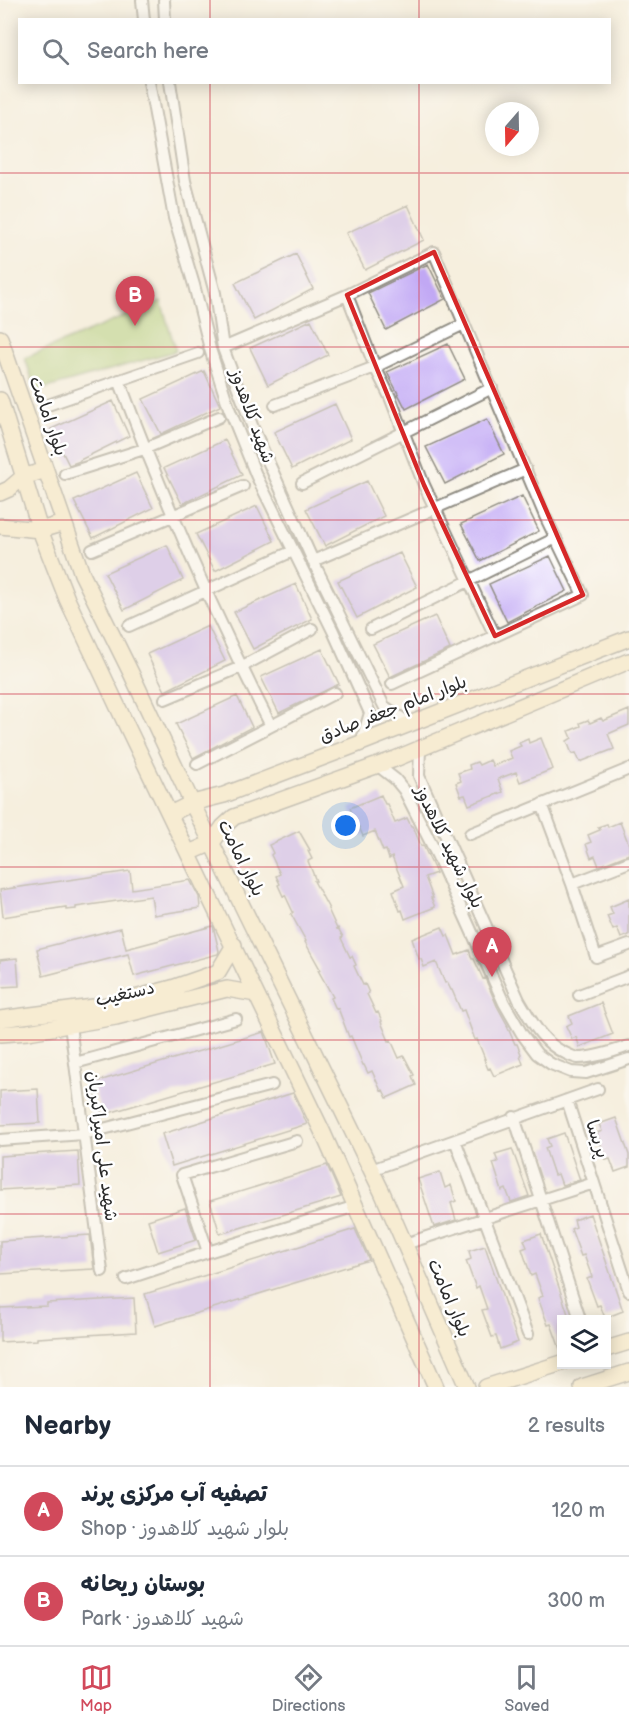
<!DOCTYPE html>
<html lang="en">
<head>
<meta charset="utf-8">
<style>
	:root { --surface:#fff; --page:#f6f6f7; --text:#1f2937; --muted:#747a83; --line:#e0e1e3; --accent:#d1495b }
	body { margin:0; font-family:"Balsamiq Sans","Playpen Sans Arabic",sans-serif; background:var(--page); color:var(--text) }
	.controls { position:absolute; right:18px; bottom:18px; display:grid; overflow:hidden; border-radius:0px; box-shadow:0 3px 15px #0003 }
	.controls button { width:54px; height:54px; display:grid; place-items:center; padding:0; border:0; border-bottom:2px solid var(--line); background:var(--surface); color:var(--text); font:30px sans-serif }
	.compass { position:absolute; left:485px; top:102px; width:54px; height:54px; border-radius:50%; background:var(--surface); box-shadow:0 3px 15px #0003; rotate:200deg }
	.you { position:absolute; left:346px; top:826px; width:21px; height:21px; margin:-15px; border:4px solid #fff; border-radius:50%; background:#1a73e8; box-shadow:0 0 0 9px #1a73e833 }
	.badge { display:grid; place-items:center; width:39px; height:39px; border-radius:50%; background:var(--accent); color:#fff; font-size:20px; font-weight:700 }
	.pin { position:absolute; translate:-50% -50px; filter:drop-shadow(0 2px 3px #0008) }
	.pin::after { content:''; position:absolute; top:32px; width:21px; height:18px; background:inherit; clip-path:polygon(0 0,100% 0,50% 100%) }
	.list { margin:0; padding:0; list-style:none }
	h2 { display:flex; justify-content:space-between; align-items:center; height:78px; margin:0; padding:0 24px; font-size:26px }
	h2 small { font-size:20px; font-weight:400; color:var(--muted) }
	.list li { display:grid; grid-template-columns:39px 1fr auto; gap:18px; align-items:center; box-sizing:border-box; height:90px; padding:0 24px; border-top:2px solid var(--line) }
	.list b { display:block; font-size:22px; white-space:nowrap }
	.list p { margin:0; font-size:20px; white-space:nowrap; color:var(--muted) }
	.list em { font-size:20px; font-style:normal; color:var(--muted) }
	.icon { flex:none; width:33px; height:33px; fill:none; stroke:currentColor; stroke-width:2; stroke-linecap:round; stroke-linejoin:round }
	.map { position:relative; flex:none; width:629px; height:1387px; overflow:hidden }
	.search { position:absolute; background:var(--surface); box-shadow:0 3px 15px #0003; left:18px; right:18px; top:18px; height:66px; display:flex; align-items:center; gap:15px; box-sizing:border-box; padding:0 21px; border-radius:0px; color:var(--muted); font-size:22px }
	.sheet { height:258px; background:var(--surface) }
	nav { display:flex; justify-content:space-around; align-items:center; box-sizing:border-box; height:84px; border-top:2px solid var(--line); background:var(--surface); font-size:16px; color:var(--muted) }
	nav a { display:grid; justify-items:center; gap:3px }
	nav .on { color:var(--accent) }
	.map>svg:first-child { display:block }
	.green { fill:#abcc74; stroke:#6b7c50; stroke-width:1.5 }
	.building { fill:#c1a8f4 }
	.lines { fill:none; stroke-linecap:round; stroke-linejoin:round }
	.street-casing { stroke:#908d84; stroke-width:14 }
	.secondary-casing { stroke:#908d84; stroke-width:18 }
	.street { stroke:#fff; stroke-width:10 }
	.secondary { stroke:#f8e8c3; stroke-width:15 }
	.marked { fill:none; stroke:#d62828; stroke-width:4.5; stroke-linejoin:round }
	.grid { fill:none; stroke:#d1495b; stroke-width:1.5; stroke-opacity:0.55 }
	.labels { text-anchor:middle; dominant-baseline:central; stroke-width:5; stroke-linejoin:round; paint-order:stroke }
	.street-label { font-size:18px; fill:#2b2b2b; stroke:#fff }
</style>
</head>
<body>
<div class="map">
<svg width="629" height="1387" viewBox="0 0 629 1387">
	<rect width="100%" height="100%" fill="#fff"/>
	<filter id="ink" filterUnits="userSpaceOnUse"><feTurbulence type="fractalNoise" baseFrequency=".0167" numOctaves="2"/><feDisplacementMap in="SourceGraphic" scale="12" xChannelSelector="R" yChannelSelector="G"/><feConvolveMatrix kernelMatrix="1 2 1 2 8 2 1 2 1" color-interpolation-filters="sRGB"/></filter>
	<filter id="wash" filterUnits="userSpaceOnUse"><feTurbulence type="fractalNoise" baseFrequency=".008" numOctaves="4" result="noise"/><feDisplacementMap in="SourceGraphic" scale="24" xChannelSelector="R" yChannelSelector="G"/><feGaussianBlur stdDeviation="1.35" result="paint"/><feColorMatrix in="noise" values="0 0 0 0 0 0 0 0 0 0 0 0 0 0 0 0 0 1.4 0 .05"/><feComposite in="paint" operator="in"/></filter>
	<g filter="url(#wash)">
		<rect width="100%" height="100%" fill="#f6efde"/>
		<path class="green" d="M161 301 176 351 36 391 25 358Z"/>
		<g id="blocks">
			<path class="building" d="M408 205 424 240 365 270 346 233Z
				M296 254 313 289 254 320 235 283Z
				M428 264 445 299 386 330 368 293Z
				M311 320 328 355 268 385 250 348Z
				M448 344 465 379 406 409 387 372Z
				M204 371 220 406 161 434 143 399Z
				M113 401 129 436 80 460V461L69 465 51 429Z
				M335 404 351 439 292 469 274 432Z
				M487 419 504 454 445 484 426 447Z
				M225 440 242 475 182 504 164 468Z
				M136 473 153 508 93 538 74 501Z
				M367 481 384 516 325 546 306 509Z
				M522 496 539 531 480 561 461 524Z
				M257 506 274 541 215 571 196 534Z
				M167 545 183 580 124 610 105 573Z
				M400 553 417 587 357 618 338 581Z
				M550 556 567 591 507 622 489 584Z
				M296 584 312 619 253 649 234 612Z
				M435 616 450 649 390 677 373 644Z
				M208 626 225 661 165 691 147 654Z
				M322 649 339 684 279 713 261 677Z
				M237 696 252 727 193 758 176 724Z
				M629 710V725L608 734 614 749 580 762 576 753 572 754 567 741 572 738 569 731 581 726 580 723 588 720 590 723 601 718 603 721Z
				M541 738 553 769 520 782 516 772 498 779 503 792 469 805 465 795 461 796 456 783 461 781 458 773 470 769 469 765 477 762 479 765 490 760 493 766 512 758 509 751 521 746 519 743 528 739 529 743Z
				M381 795 385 804H387L395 823 407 818 411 826H413L421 846 423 845 436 873 425 877 433 898H431L435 907 405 919 402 910 400 911 393 891 404 886 392 857 389 859 386 850 383 851 375 831 363 836 359 827 357 828 350 808Z
				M620 822 629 845V854L599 866 595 856 591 858 586 844 591 842 588 835 600 830 598 827 607 824 608 827Z
				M299 831 310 850 308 851 312 859 308 861 316 881H314L329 909H328L337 929 338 928 343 937 341 938 350 957 352 956 356 965 354 966 363 985 365 984 369 993 367 994 376 1013 378 1012 382 1021 381 1022 389 1041 391 1040 399 1058 404 1056 414 1075 412 1076 416 1085 387 1098 383 1090 381 1091 372 1071 368 1073 364 1065H363L351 1036 349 1037 338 1008 336 1009 331 998 333 997 318 970 320 969 305 942 306 941 291 914 293 912 285 895 283 896 278 885 280 884 276 876 280 874 271 855 273 853 269 845Z
				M130 871 132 889 190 880 199 897 200 908 154 915 151 896 76 907V909L66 910V907L3 917 0 890Z
				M629 899V935L621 938 617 928 613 930 607 916 613 914 610 907Z
				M213 926 219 951 218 954 134 976 128 954 43 976 37 949 121 928 126 949Z
				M442 927 446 936 448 935 456 955 469 950 472 959H474L483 979 485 978 497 1006 508 1026H507L515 1044H517L521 1054 520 1055 523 1064 494 1076 490 1068 488 1069 484 1059H485L477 1039 475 1040 464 1010 461 1011 452 990H451L447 982 445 983 436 962 424 967 421 959H419L412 939Z
				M17 958 19 986 0 987V960Z
				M601 1003 613 1034 580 1047 576 1037 572 1039 566 1026 572 1023 569 1016Z
				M264 1032 275 1064 102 1115 92 1083Z
				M38 1089 40 1123 0 1125V1091Z
				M293 1093 307 1124 172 1166 162 1134Z
				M616 1118 629 1155V1167L615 1172 610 1159 606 1160 597 1133 602 1131 599 1124Z
				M564 1133 580 1180 562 1185 558 1174 554 1175 545 1148 550 1146 547 1139Z
				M512 1149 529 1196 511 1202 506 1189 502 1191 493 1163 498 1162 495 1154Z
				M78 1151 80 1185 0 1190V1156Z
				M327 1165 341 1197 220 1234 210 1201Z
				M440 1172 445 1188 451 1185 456 1201 451 1203 456 1220 434 1227 418 1179Z
				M185 1208 196 1240 158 1252 148 1220Z
				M590 1214 623 1311 605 1318 600 1305 597 1306 587 1279 592 1277 584 1255 581 1256 571 1229 576 1227 574 1220Z
				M355 1229 369 1260 155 1326 145 1294Z
				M541 1234 570 1320H561V1349H560L551 1324 548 1325 538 1298 543 1296 535 1274 531 1276 522 1249 527 1247 524 1240Z
				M90 1235 94 1269 0 1274V1241Z
				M485 1246 518 1342 500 1349 496 1336 492 1337 482 1310 487 1309 479 1286 476 1288 466 1261 471 1259 469 1251Z
				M134 1298 136 1332 37 1338V1340L0 1342V1308L47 1306V1303Z"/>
		</g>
	</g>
	<g filter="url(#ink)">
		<use href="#blocks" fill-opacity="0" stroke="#908d84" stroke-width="1.5"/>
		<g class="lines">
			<g class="street-casing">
				<path id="street" d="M142 0 144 20
					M164 0 165 20
					M149 82 174 218 194 285 210 349 229 408 256 475 333 631 370 713 361 743
					M170 82 185 181 215 293 223 348 253 428 313 561 384 706 410 724
					M347 295 375 367 390 397 424 485 495 636
					M223 348 347 295 434 252 545 516 583 595 392 684
					M119 380C163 498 214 614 271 726
					M275 405 375 367 464 324
					M45 406 198 353
					M65 474 144 449 219 417
					M302 483 492 388
					M92 550 243 486
					M313 561 526 469
					M129 626 293 551
					M371 629 556 538
					M165 699 241 667 312 629
					M420 749 419 776 519 1000C531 1020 542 1043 565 1053 569 1055 573 1057 578 1058 595 1058 613 1051 629 1046
					M197 764 335 693
					M377 765 395 779 404 790 437 855 504 1003 522 1034 537 1054 551 1064 571 1072 586 1073 629 1059
					M542 804 572 884 596 957 629 945
					M470 834 629 769
					M572 884 629 862
					M579 995 629 976
					M70 1025 102 1271
					M75 1063 236 1019
					M567 1100 629 1291
					M514 1117 579 1316
					M0 1140 84 1134 272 1085
					M455 1140 528 1334
					M371 1170 598 1089
					M405 1244 594 1183
					M208 1252 356 1206
					M126 1279 208 1252 182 1175 297 1141"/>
			</g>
			<g class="secondary-casing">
				<path id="secondary" d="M0 338 82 574 131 673 192 803 382 1192 467 1387
					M0 400 40 530 67 599 123 718 323 1133 436 1387
					M0 493 9 489 23 477 46 470
					M0 526 40 530 64 523
					M170 814 192 803 224 795 361 743 629 638
					M189 853 212 843 223 827 234 817 395 759 629 661
					M0 1019 109 1005 172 988 218 972 234 945
					M0 1034 28 1032 116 1017 227 989 256 994
					M606 1349 629 1342
					M486 1387 562 1363
					M582 1387 629 1372"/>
			</g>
			<use href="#street" class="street"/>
			<use href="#secondary" class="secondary"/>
		</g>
	</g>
	<path d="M0 0H629V1387H0ZM434 252 583 595 495 636 424 485 347 295Z" fill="#f6efde" fill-opacity=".55" fill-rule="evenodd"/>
	<path class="marked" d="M434 252 583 595 495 636 424 485 347 295Z"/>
	<path class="grid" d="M210 0V20M419 0V20M210 82V1387M419 82V1387M0 173H629M0 347H629M0 520H629M0 694H629M0 867H629M0 1040H629M0 1214H629"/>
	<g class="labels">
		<g class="street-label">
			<text transform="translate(48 416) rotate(71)">بلوار امامت</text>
			<text transform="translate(252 416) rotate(70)">شهید کلاهدوز</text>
			<text transform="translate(393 709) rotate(-21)">بلوار امام جعفر صادق</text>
			<text transform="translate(449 847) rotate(64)">بلوار شهید کلاهدوز</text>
			<text transform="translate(241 858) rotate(64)">بلوار امامت</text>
			<text transform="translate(125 994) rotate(-13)">دستغیب</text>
			<text transform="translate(597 1139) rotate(72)">پریسا</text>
			<text transform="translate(102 1146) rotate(83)">شهید علی امیراکبریان</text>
			<text transform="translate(449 1298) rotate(67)">بلوار امامت</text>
		</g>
	</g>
</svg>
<div class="controls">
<button><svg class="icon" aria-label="layers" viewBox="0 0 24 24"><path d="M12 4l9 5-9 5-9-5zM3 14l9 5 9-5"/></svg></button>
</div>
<svg class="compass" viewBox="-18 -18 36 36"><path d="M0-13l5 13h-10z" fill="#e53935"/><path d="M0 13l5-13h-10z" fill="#747a83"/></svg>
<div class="you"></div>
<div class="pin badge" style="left:492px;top:977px">A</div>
<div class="pin badge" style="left:135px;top:326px">B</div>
<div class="search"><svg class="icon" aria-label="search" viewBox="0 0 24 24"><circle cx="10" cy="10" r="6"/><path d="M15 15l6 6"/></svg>Search here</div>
</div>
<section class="sheet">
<h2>Nearby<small>2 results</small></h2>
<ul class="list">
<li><span class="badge">A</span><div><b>تصفیه آب مرکزی پرند</b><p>Shop · بلوار شهید کلاهدوز</p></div><em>120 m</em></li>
<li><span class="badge">B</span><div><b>بوستان ریحانه</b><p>Park · شهید کلاهدوز</p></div><em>300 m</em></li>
</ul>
</section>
<nav>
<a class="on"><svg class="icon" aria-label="map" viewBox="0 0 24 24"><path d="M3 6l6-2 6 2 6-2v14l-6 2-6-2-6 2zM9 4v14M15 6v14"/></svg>Map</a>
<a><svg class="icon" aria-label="directions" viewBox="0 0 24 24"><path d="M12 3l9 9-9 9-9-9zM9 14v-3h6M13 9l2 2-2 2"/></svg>Directions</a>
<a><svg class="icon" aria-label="saved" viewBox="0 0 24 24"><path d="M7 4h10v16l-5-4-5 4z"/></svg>Saved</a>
</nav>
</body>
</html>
